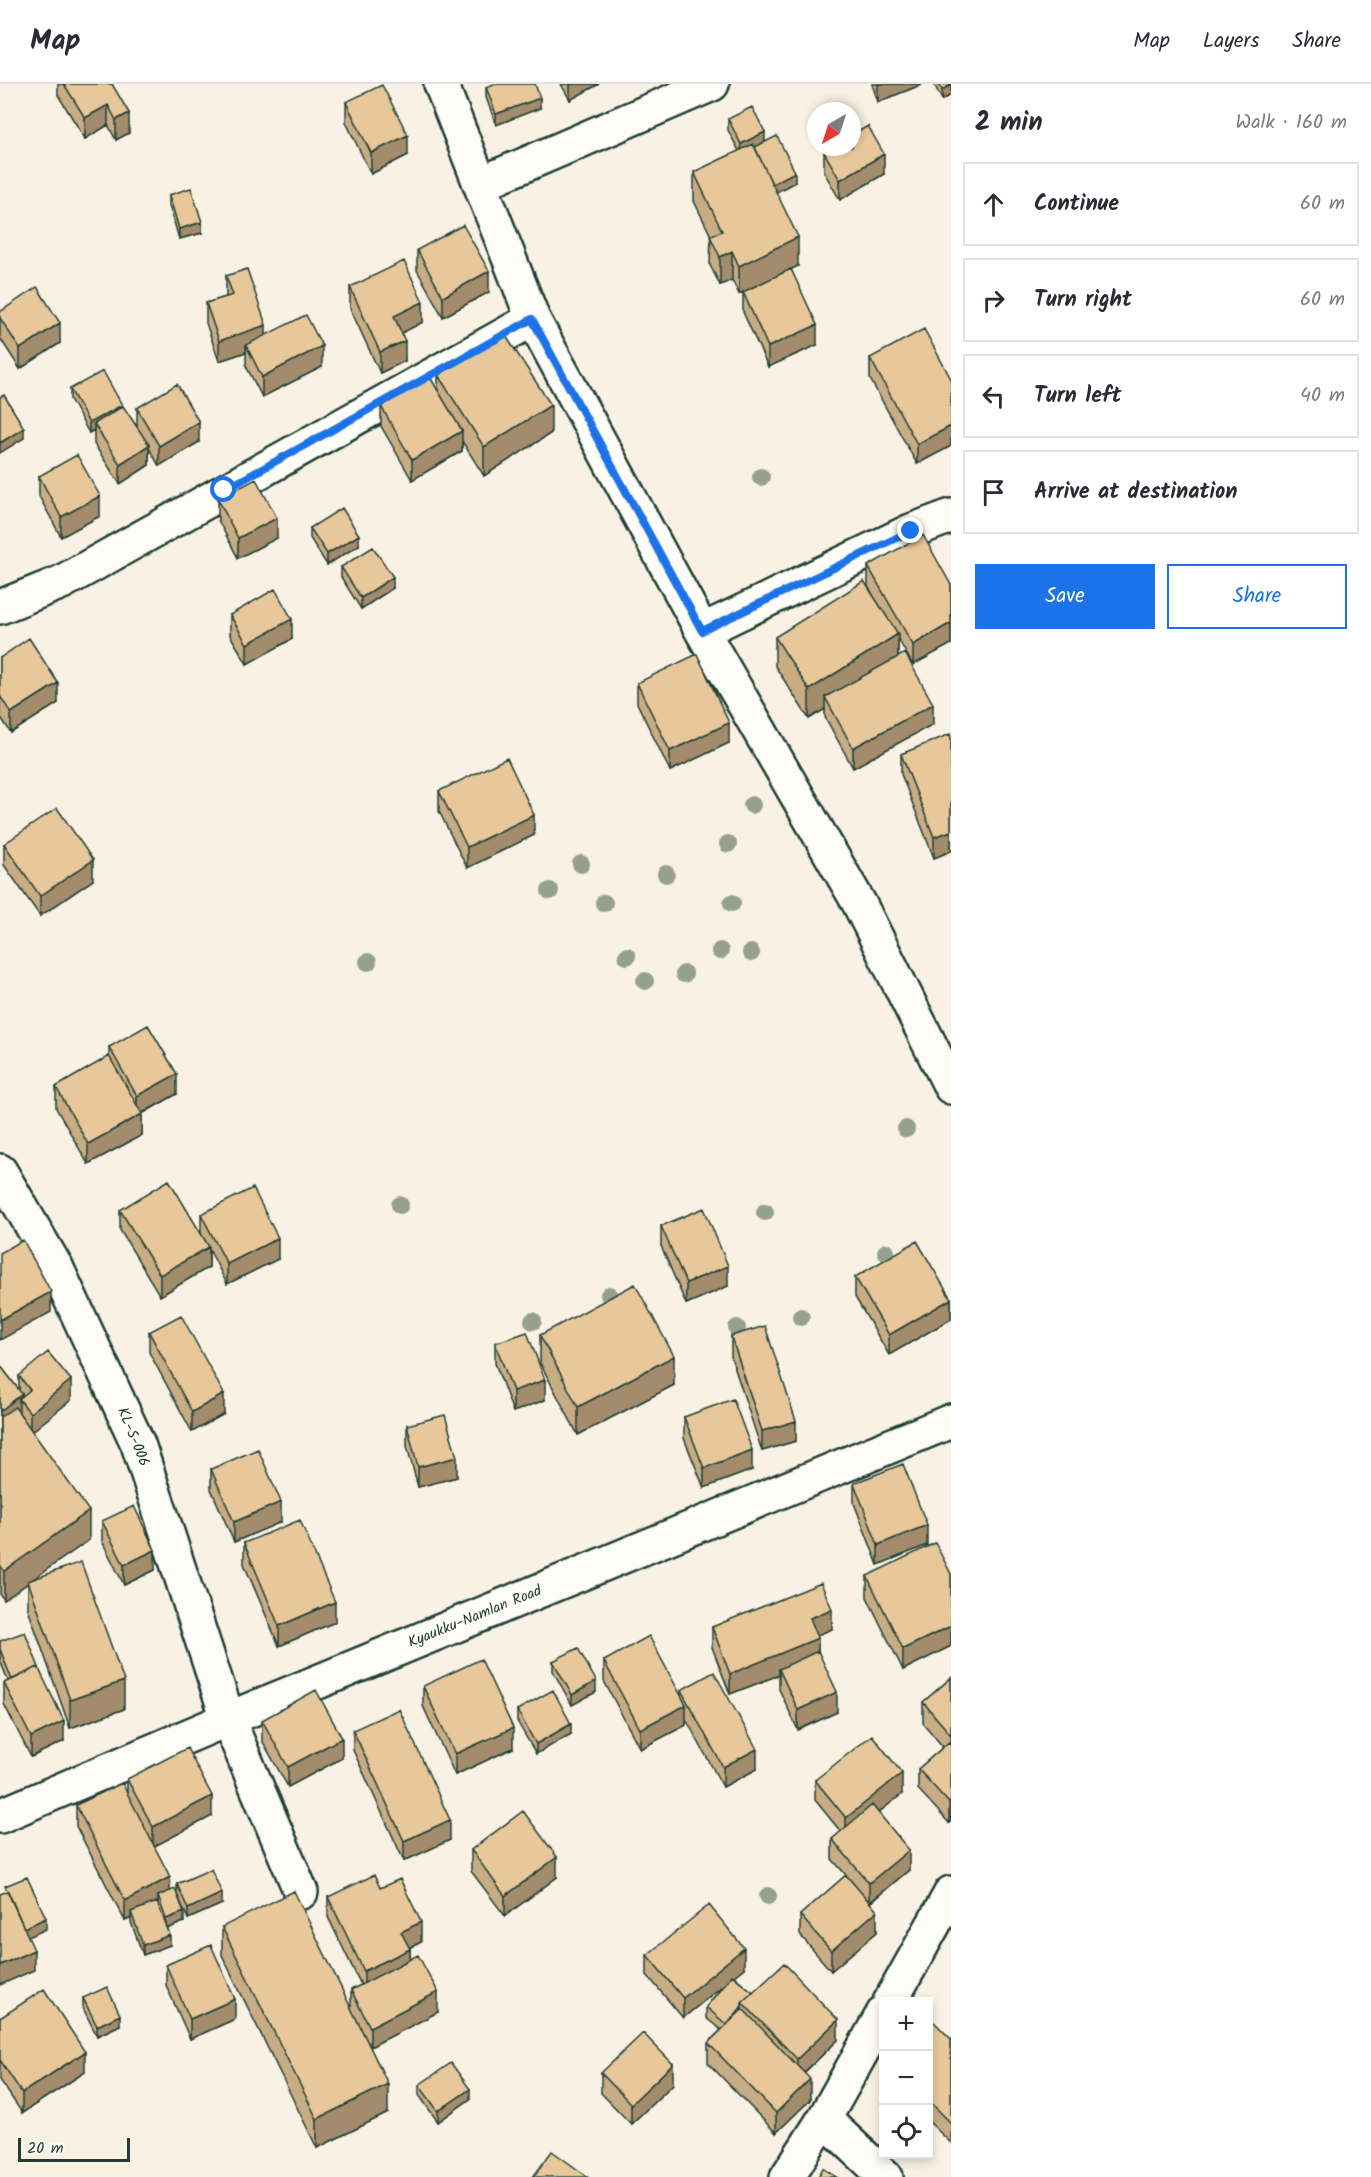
<!DOCTYPE html>
<html lang="en">
<head>
<meta charset="utf-8">
<style>
	:root { --surface:#fff; --page:#f7f7f7; --text:#2b2b33; --muted:#7c7c81; --line:#e1e1e2; --accent:#1a73e8 }
	body { margin:0; font-family:Kalam,sans-serif; background:var(--page); color:var(--text) }
	.controls { position:absolute; right:18px; bottom:18px; display:grid; overflow:hidden; border-radius:0px; box-shadow:0 3px 9px #0003 }
	.controls button { width:54px; height:54px; display:grid; place-items:center; padding:0; border:0; border-bottom:2px solid var(--line); background:var(--surface); color:var(--text); font:30px sans-serif }
	.compass { position:absolute; left:807px; top:18px; width:54px; height:54px; border-radius:50%; background:var(--surface); box-shadow:0 3px 9px #0003; rotate:219deg }
	.scale { position:absolute; left:18px; bottom:15px; width:112px; box-sizing:border-box; padding-left:6px; border:3px solid #1f3d34; border-top:0; font-size:16px; line-height:21px; white-space:nowrap; color:#1f3d34; -webkit-text-stroke:4px #fdfcf7; paint-order:stroke }
	.stop { position:absolute; width:18px; height:18px; margin:-14px; border:4px solid #1a73e8; border-radius:50%; background:#fff }
	.stop.end { background:#1a73e8; border-color:#fff; box-shadow:0 2px 6px #0008 }
	.list { margin:0; padding:0; list-style:none }
	h2 { display:flex; justify-content:space-between; align-items:center; height:78px; margin:0; padding:0 24px; font-size:26px }
	h2 small { font-size:20px; font-weight:400; color:var(--muted) }
	.list li { display:grid; grid-template-columns:39px 1fr auto; gap:18px; align-items:center; box-sizing:border-box; height:84px; margin:0 12px 12px; padding:0 12px; border:2px solid var(--line); border-radius:0px }
	.list b { display:block; font-size:22px; white-space:nowrap }
	.list em { font-size:20px; font-style:normal; color:var(--muted) }
	.actions { display:flex; gap:12px; padding:18px 24px }
	.actions a { flex:1; padding:14px 0; border:2px solid var(--accent); border-radius:0px; text-align:center; font-size:21px; color:var(--accent) }
	.actions .main { background:var(--accent); color:#fff }
	.icon { flex:none; width:33px; height:33px; fill:none; stroke:currentColor; stroke-width:2; stroke-linecap:round; stroke-linejoin:round }
	.map { position:relative; flex:none; width:951px; height:2093px; overflow:hidden }
	header { display:flex; align-items:center; gap:36px; box-sizing:border-box; height:84px; padding:0 30px; background:var(--surface); border-bottom:2px solid var(--line) }
	header strong { font-size:28px }
	nav { display:flex; gap:33px; margin-inline-start:auto; font-size:21px }
	main { display:flex }
	aside { flex:1; background:var(--surface) }
	.map>svg:first-child { display:block }
	.lines { fill:none; stroke-linecap:round; stroke-linejoin:round }
	.minor-casing { stroke:#1f3d34; stroke-width:38 }
	.minor { stroke:#fdfcf7; stroke-width:33 }
	.tree { fill:#95a18e }
	.wall { fill:#c8ac84; stroke:#1f3d34; stroke-width:1.5 }
	.shaded-wall { fill:#a28c6c; stroke:#1f3d34; stroke-width:1.5 }
	.building { fill:#e8c89a; stroke:#1f3d34; stroke-width:1.5 }
	.route { stroke:#1a73e8; stroke-width:8 }
	.labels { text-anchor:middle; dominant-baseline:central; stroke-width:5; stroke-linejoin:round; paint-order:stroke }
	.street-label { font-size:15px; fill:#1f3d34; stroke:#fdfcf7 }
</style>
</head>
<body>
<header>
<strong>Map</strong>
<nav><a>Map</a><a>Layers</a><a>Share</a></nav>
</header>
<main>
<div class="map">
<svg width="951" height="2093" viewBox="0 0 951 2093">
	<rect width="100%" height="100%" fill="#f9f2e4"/>
	<filter id="ink" filterUnits="userSpaceOnUse"><feTurbulence type="fractalNoise" baseFrequency=".0167" numOctaves="2"/><feDisplacementMap in="SourceGraphic" scale="12" xChannelSelector="R" yChannelSelector="G"/><feConvolveMatrix kernelMatrix="1 2 1 2 8 2 1 2 1" color-interpolation-filters="sRGB"/></filter>
	<g filter="url(#ink)">
		<g class="lines">
			<g class="minor-casing">
				<path id="minor" d="M441 0 533 235 702 547 859 819 951 1003
					M480 100 712 0
					M0 523 62 498 533 235
					M702 547 911 447 951 432
					M0 1087 57 1185 138 1360 228 1635 301 1808
					M0 1732 228 1635 951 1337
					M890 1918 951 1809
					M824 2035 886 2093
					M787 2093 824 2035 884 1928"/>
			</g>
			<use href="#minor" class="minor"/>
		</g>
		<g class="tree">
			<circle cx="761" cy="393" r="9"/>
			<circle cx="752" cy="721" r="9"/>
			<circle cx="728" cy="760" r="9"/>
			<circle cx="581" cy="780" r="9"/>
			<circle cx="666" cy="790" r="9"/>
			<circle cx="550" cy="807" r="9"/>
			<circle cx="604" cy="819" r="9"/>
			<circle cx="732" cy="819" r="9"/>
			<circle cx="720" cy="867" r="9"/>
			<circle cx="751" cy="869" r="9"/>
			<circle cx="627" cy="872" r="9"/>
			<circle cx="368" cy="878" r="9"/>
			<circle cx="684" cy="890" r="9"/>
			<circle cx="645" cy="897" r="9"/>
			<circle cx="906" cy="1045" r="9"/>
			<circle cx="400" cy="1121" r="9"/>
			<circle cx="765" cy="1128" r="9"/>
			<circle cx="886" cy="1168" r="9"/>
			<circle cx="609" cy="1211" r="9"/>
			<circle cx="801" cy="1233" r="9"/>
			<circle cx="533" cy="1237" r="9"/>
			<circle cx="737" cy="1244" r="9"/>
			<circle cx="768" cy="1812" r="9"/>
		</g>
		<path class="wall" d="M58 0H112L129 49 116 56 108 41 85 55 58 11Z
			M561 0H599L570 16Z
			M872 0H921V1L878 18Z
			M934 0H951V11L942 16Z
			M486 3 540 24 496 41 486 13Z
			M346 18 408 71 371 90 346 38Z
			M728 35 765 58 795 98 776 108 798 182 791 185 817 261 768 283 743 228V208L739 210 732 196 720 201 710 181 711 152 694 117V88L739 67 728 46Z
			M824 68 884 90 840 116 824 88Z
			M169 111 202 149 179 155 169 121Z
			M417 166 489 208 443 233 417 186Z
			M226 192 266 251 322 283 262 313 246 282V268L219 277 206 239V219L226 213Z
			M350 203 423 238 401 249 405 277 380 289 350 224Z
			M0 228 60 259 20 285 0 254Z
			M870 274 951 295V362L917 380 870 295Z
			M438 291 551 349 484 392 462 357V367L412 396 381 342V322L438 307Z
			M70 305 122 323 137 343V324L199 358 159 382 149 364V381L120 400 94 360V346L89 349 70 315Z
			M39 392 100 432 61 453 39 412Z
			M218 415 277 454 238 474 218 436Z
			M310 444 359 461 327 481 310 454Z
			M868 482 951 501V560L913 581 898 555V573L933 640 853 684 825 633V625L809 635 775 582V553L873 511 868 502Z
			M341 483 393 504 361 525 341 493Z
			M230 531 292 555 247 580 230 551Z
			M0 574 58 619 11 649 0 632Z
			M637 599 729 659 670 687 637 619Z
			M951 654V767L934 774 901 690V670Z
			M439 707 534 751 467 784 439 727Z
			M4 760 93 796 40 832 4 781Z
			M109 963 177 1010 142 1030V1051L88 1080 56 1024V1003L109 973Z
			M120 1126 201 1149V1130L278 1175 227 1200 209 1165V1183L160 1212 120 1146Z
			M661 1142 728 1202 686 1220 661 1162Z
			M855 1193 951 1214V1235L889 1271 855 1213Z
			M149 1248 224 1330 192 1348 149 1268Z
			M540 1251 674 1301 578 1351 540 1279Z
			M731 1252 796 1357 762 1367 731 1273Z
			M495 1259 545 1316 513 1328 495 1279Z
			M0 1281 19 1306V1292L71 1316 32 1347 89 1456 34 1494 124 1625 70 1644 28 1525V1499L4 1516 0 1510Z
			M684 1333 752 1386 704 1404 684 1354Z
			M407 1341 457 1393 418 1403 407 1362Z
			M211 1385 281 1438 234 1458 211 1405Z
			M854 1399 927 1461 878 1481 854 1419Z
			M102 1437 155 1486 124 1501 102 1457Z
			M244 1459 335 1538 279 1562 244 1480Z
			M951 1490V1562L903 1586 867 1513V1492Z
			M712 1543 832 1545 817 1551 818 1567 837 1628 798 1646 779 1605V1591L730 1610 712 1563Z
			M0 1557 40 1587 64 1657 31 1673 4 1620V1599L8 1597 0 1576Z
			M553 1577 596 1608 572 1621 553 1587Z
			M604 1577 681 1611V1606L757 1685 723 1703 686 1635V1641L640 1665 604 1597Z
			M951 1594V1737L949 1739 918 1705V1685L943 1663 923 1639V1618Z
			M423 1602 513 1664 455 1691 423 1622Z
			M517 1626 571 1650 536 1670 517 1637Z
			M262 1636 342 1674 288 1703 262 1656Z
			M353 1646 450 1756 404 1777 353 1666Z
			M127 1695 212 1732 154 1762 170 1807 184 1838 167 1845 170 1861 143 1871 131 1838V1834L125 1837 76 1742V1721L127 1710Z
			M815 1696 902 1710 878 1729 909 1786 870 1819 877 1848 831 1887 800 1851V1831L846 1791 832 1775V1755L841 1748 815 1716Z
			M471 1766 557 1793 505 1832 471 1787Z
			M177 1800 222 1820 188 1835 177 1810Z
			M380 1804 421 1858 410 1864V1875L438 1928 370 1963 388 2029 317 2064 222 1871V1843L351 1925V1906L361 1901 328 1833V1813Z
			M647 1871 744 1884 734 1892 753 1908 838 1956 804 1989 810 2016 776 2049 708 1979V1959L721 1946 706 1934V1923L724 1901 683 1934 647 1891Z
			M166 1881 235 1935 190 1955 166 1901Z
			M83 1914 120 1941 97 1952 83 1924Z
			M0 1934 85 1988 22 2029 0 1996Z
			M928 1943 951 1955V2059L928 2037Z
			M601 1989 673 2000 631 2040 601 2009Z
			M419 2001 470 2015 438 2038 419 2011Z"/>
		<path class="shaded-wall" d="M570 0H599L570 16Z
			M878 0H921V1L878 18Z
			M951 1V11L942 16V6Z
			M540 14V24L496 41V30Z
			M108 21V41L85 55V34Z
			M129 29V49L116 56V36Z
			M765 48V58L741 70V60Z
			M408 51V71L371 90V69Z
			M884 70V90L840 116V96Z
			M795 88V98L769 112V101Z
			M202 138V149L179 155V145Z
			M798 153V182L739 210V182Z
			M732 167V196L720 201V173Z
			M489 187V208L443 233V213Z
			M423 218V238L394 253V232Z
			M60 239V259L20 285V265Z
			M266 241V261H246V268L219 277V257Z
			M817 241V261L768 283V263Z
			M405 257V277L380 289V268Z
			M322 262V283L262 313V293Z
			M122 321V331L94 340V346L89 349V339Z
			M551 321V349L484 392V363Z
			M199 338V358L159 382V362Z
			M951 342V362L917 380V360Z
			M24 344V354L0 369V359Z
			M462 347V367L412 396V376Z
			M149 361V381L120 400V380Z
			M100 412V432L61 453V433Z
			M277 434V454L238 474V454Z
			M359 451V461L327 481V470Z
			M393 493V504L361 525V514Z
			M292 535V555L247 580V560Z
			M951 539V560L913 581V561Z
			M898 550V579L825 613V625L809 635V606Z
			M58 599V619L11 649V629Z
			M933 620V640L853 684V664Z
			M729 639V659L670 687V667Z
			M534 731V751L467 784V763Z
			M951 747V767L934 774V753Z
			M93 776V796L40 832V812Z
			M177 990V1010L137 1032V1012Z
			M142 1030V1051L88 1080V1060Z
			M278 1154V1175L227 1200V1180Z
			M209 1163V1183L160 1212V1191Z
			M728 1182V1202L686 1220V1199Z
			M51 1208V1228L0 1256V1236Z
			M951 1215V1235L889 1271V1251Z
			M674 1272V1301L578 1351V1323Z
			M71 1296V1316L30 1349V1329Z
			M545 1296V1316L513 1328V1307Z
			M22 1310V1319L19 1315V1333L0 1347V1327Z
			M224 1310V1330L192 1348V1328Z
			M796 1337V1357L762 1367V1347Z
			M752 1366V1386L704 1404V1384Z
			M457 1373V1393L418 1403V1383Z
			M281 1418V1438L234 1458V1438Z
			M89 1427V1456L29 1498 28 1497V1499L4 1516V1487Z
			M927 1441V1461L878 1481V1461Z
			M155 1466V1486L124 1501V1481Z
			M335 1518V1538L279 1562V1542Z
			M832 1525V1545L810 1554V1534Z
			M951 1542V1562L903 1586V1565Z
			M818 1554V1575L779 1585V1591L730 1610V1590Z
			M124 1597V1625L70 1644V1616Z
			M596 1597V1608L572 1621V1611Z
			M837 1608V1628L798 1646V1626Z
			M686 1621V1641L640 1665V1645Z
			M64 1637V1657L31 1673V1653Z
			M571 1640V1650L536 1670V1660Z
			M513 1644V1664L455 1691V1670Z
			M342 1654V1674L288 1703V1683Z
			M757 1665V1685L723 1703V1683Z
			M902 1689V1710L846 1754V1734Z
			M212 1712V1732L153 1763V1743Z
			M951 1717V1737L949 1739V1719Z
			M450 1736V1756L404 1777V1757Z
			M909 1766V1786L869 1819V1799Z
			M557 1773V1793L505 1832V1812Z
			M170 1793V1814L158 1812V1820L131 1828V1834L125 1837V1817Z
			M222 1809V1820L188 1835V1825Z
			M877 1827V1848L831 1887V1867Z
			M184 1828V1838L166 1845V1835Z
			M46 1834V1845L24 1855V1844Z
			M421 1838V1858L401 1868V1848Z
			M170 1851V1861L143 1871V1861Z
			M744 1864V1884L683 1934V1914Z
			M410 1865V1885L364 1908V1887Z
			M34 1866V1886L0 1901V1881Z
			M438 1908V1928L370 1963V1943Z
			M235 1915V1935L190 1955V1935Z
			M742 1922V1932L727 1941Z
			M120 1931V1941L97 1952V1942Z
			M838 1936V1956L797 1995V1975Z
			M85 1968V1988L22 2029V2009Z
			M673 1980V2000L631 2040V2020Z
			M810 1995V2016L776 2049V2029Z
			M388 2000V2029L317 2064V2035Z
			M470 2005V2015L438 2038V2027Z"/>
		<path class="building" d="M64 0H112L129 29 116 36 108 21 85 34Z
			M494 0H535L540 14 496 30 486 3Z
			M939 0H951V1L942 6Z
			M382 1 408 51 371 69 346 18Z
			M752 23 765 48 741 60 728 35Z
			M868 42 884 70 840 96 824 68 832 63H852V51Z
			M777 52 795 88 772 100 755 63Z
			M753 60 798 153 739 182 732 167 720 173 710 152 722 147 694 88Z
			M191 104 202 138 179 145 169 111Z
			M463 141 489 187 443 213 417 166Z
			M404 177 423 218 394 232 405 257 380 268 350 203Z
			M247 185 266 241 219 257 206 219 233 211 226 192Z
			M791 185 817 241 768 263 743 208Z
			M37 203 60 239 20 265 0 234V228Z
			M306 231 322 262 262 293 246 261Z
			M924 245 951 295V342L917 360 870 274Z
			M504 249 551 321 484 363 438 291Z
			M103 287 122 321 89 339 70 305Z
			M430 293 462 347 412 376 381 322Z
			M177 300 199 338 159 362 137 324Z
			M4 311 24 344 0 359V313Z
			M123 322 149 361 120 380 94 340Z
			M77 371 100 412 61 433 39 392Z
			M256 395 277 434 238 454 218 415Z
			M342 424 359 451 327 470 310 444Z
			M923 451 951 501V539L913 561 868 482Z
			M373 463 393 493 361 514 341 483Z
			M864 497 898 550 809 606 775 553Z
			M275 505 292 535 247 560 230 531Z
			M29 554 58 599 11 629 0 612V574Z
			M905 569 933 620 853 664 825 613Z
			M697 570 729 639 670 667 637 599Z
			M950 650 951 654V747L934 753 901 670Z
			M507 674 534 731 467 763 439 707Z
			M57 724 93 776 40 812 4 760Z
			M148 941 177 990 137 1012 109 963Z
			M109 972 142 1030 88 1060 56 1003Z
			M169 1096 209 1163 160 1191 120 1126Z
			M253 1104 278 1154 227 1180 201 1130Z
			M704 1124 728 1182 686 1199 661 1142Z
			M23 1156 51 1208 0 1236V1169Z
			M917 1157 951 1215 889 1251 855 1193Z
			M635 1200 674 1272 578 1323 540 1251Z
			M181 1231 224 1310 192 1328 149 1248Z
			M765 1242 796 1337 762 1347 731 1252Z
			M527 1248 545 1296 513 1307 495 1259Z
			M48 1268 71 1296 30 1329 19 1315 30 1306 19 1292Z
			M0 1281 22 1310 0 1327Z
			M733 1315 752 1366 704 1384 684 1333Z
			M15 1323 89 1427 4 1487 0 1481V1333Z
			M445 1331 457 1373 418 1383 407 1341Z
			M258 1365 281 1418 234 1438 211 1385Z
			M903 1380 927 1441 878 1461 854 1399Z
			M134 1422 155 1466 124 1481 102 1437Z
			M300 1436 335 1518 279 1542 244 1459Z
			M935 1459 951 1490V1542L903 1565 867 1492Z
			M81 1478 124 1597 70 1616 28 1497Z
			M821 1499 832 1525 810 1534 818 1554 730 1590 712 1543Z
			M25 1548 40 1586 38 1583 12 1596 0 1565V1557Z
			M649 1552 686 1621 640 1645 604 1577Z
			M578 1564 596 1597 572 1611 553 1577Z
			M818 1567 837 1608 798 1626 779 1585Z
			M481 1575 513 1644 455 1670 423 1602Z
			M38 1583 64 1637 31 1653 4 1599Z
			M714 1588 757 1665 723 1683 681 1606Z
			M951 1594V1651L923 1618Z
			M316 1606 342 1654 288 1683 262 1636Z
			M553 1606 571 1640 536 1660 517 1626Z
			M399 1625 450 1736 404 1757 353 1646Z
			M872 1651 902 1689 846 1734 815 1696Z
			M949 1658 951 1661V1717L949 1719 918 1685Z
			M187 1664 212 1712 153 1743 127 1695Z
			M122 1699 170 1793 125 1817 76 1721Z
			M872 1721 909 1766 869 1799 832 1755Z
			M523 1727 557 1773 505 1812 471 1766Z
			M211 1785 222 1809 188 1825 177 1800Z
			M374 1791 380 1804 400 1795 421 1838 401 1848 410 1865 364 1887 328 1813Z
			M846 1791 877 1827 831 1867 800 1831Z
			M27 1793 46 1834 24 1844 5 1802Z
			M175 1805 184 1828 166 1835 158 1812Z
			M8 1807 34 1866 0 1881V1810Z
			M294 1807 388 2000 317 2035 222 1843Z
			M157 1818 170 1851 143 1861 131 1828Z
			M709 1821 744 1864 683 1914 647 1871Z
			M211 1861 235 1915 190 1935 166 1881Z
			M418 1871 438 1908 370 1943 351 1906Z
			M784 1879 838 1936 797 1975 742 1918Z
			M732 1891 753 1908 742 1918V1922L727 1941 706 1923Z
			M107 1903 120 1931 97 1942 83 1914Z
			M44 1905 85 1968 22 2009 0 1976V1934Z
			M743 1925 810 1995 776 2029 708 1959Z
			M934 1938 951 1955V2039L928 2016V1943Z
			M643 1949 673 1980 631 2020 601 1989Z
			M451 1979 470 2005 438 2027 419 2001Z
			M552 2067 588 2093H533Z
			M823 2084 837 2093H818Z"/>
	</g>
	<g class="lines" filter="url(#ink)">
		<path class="route" d="M224 406 532 235 702 547 911 447"/>
	</g>
	<g class="labels">
		<g class="street-label">
			<text transform="translate(133 1353) rotate(68)">KL-S-006</text>
			<text transform="translate(475 1533) rotate(-22)">Kyaukku-Namlan Road</text>
		</g>
	</g>
</svg>
<div class="controls">
<button>+</button>
<button>−</button>
<button><svg class="icon" aria-label="locate" viewBox="0 0 24 24"><circle cx="12" cy="12" r="6"/><path d="M12 2v4M12 18v4M2 12h4M18 12h4"/></svg></button>
</div>
<svg class="compass" viewBox="-18 -18 36 36"><path d="M0-13l5 13h-10z" fill="#e53935"/><path d="M0 13l5-13h-10z" fill="#7c7c81"/></svg>
<div class="scale">20 m</div>
<div class="stop" style="left:224px;top:406px"></div>
<div class="stop end" style="left:911px;top:447px"></div>
</div>
<aside>
<h2>2 min<small>Walk · 160 m</small></h2>
<ul class="list">
<li><svg class="icon" aria-label="ahead" viewBox="0 0 24 24"><path d="M12 20V5M6 11l6-6 6 6"/></svg><div><b>Continue</b></div><em>60 m</em></li>
<li><svg class="icon" aria-label="right" viewBox="0 0 24 24"><path d="M7 20v-9h11M14 6l5 5-5 5"/></svg><div><b>Turn right</b></div><em>60 m</em></li>
<li><svg class="icon" aria-label="left" viewBox="0 0 24 24"><path d="M17 20v-9H6M10 6l-5 5 5 5"/></svg><div><b>Turn left</b></div><em>40 m</em></li>
<li><svg class="icon" aria-label="arrive" viewBox="0 0 24 24"><path d="M6 21V4h12l-3 4 3 4H6"/></svg><div><b>Arrive at destination</b></div></li>
</ul>
<div class="actions"><a class="main">Save</a><a>Share</a></div>
</aside>
</main>
</body>
</html>
